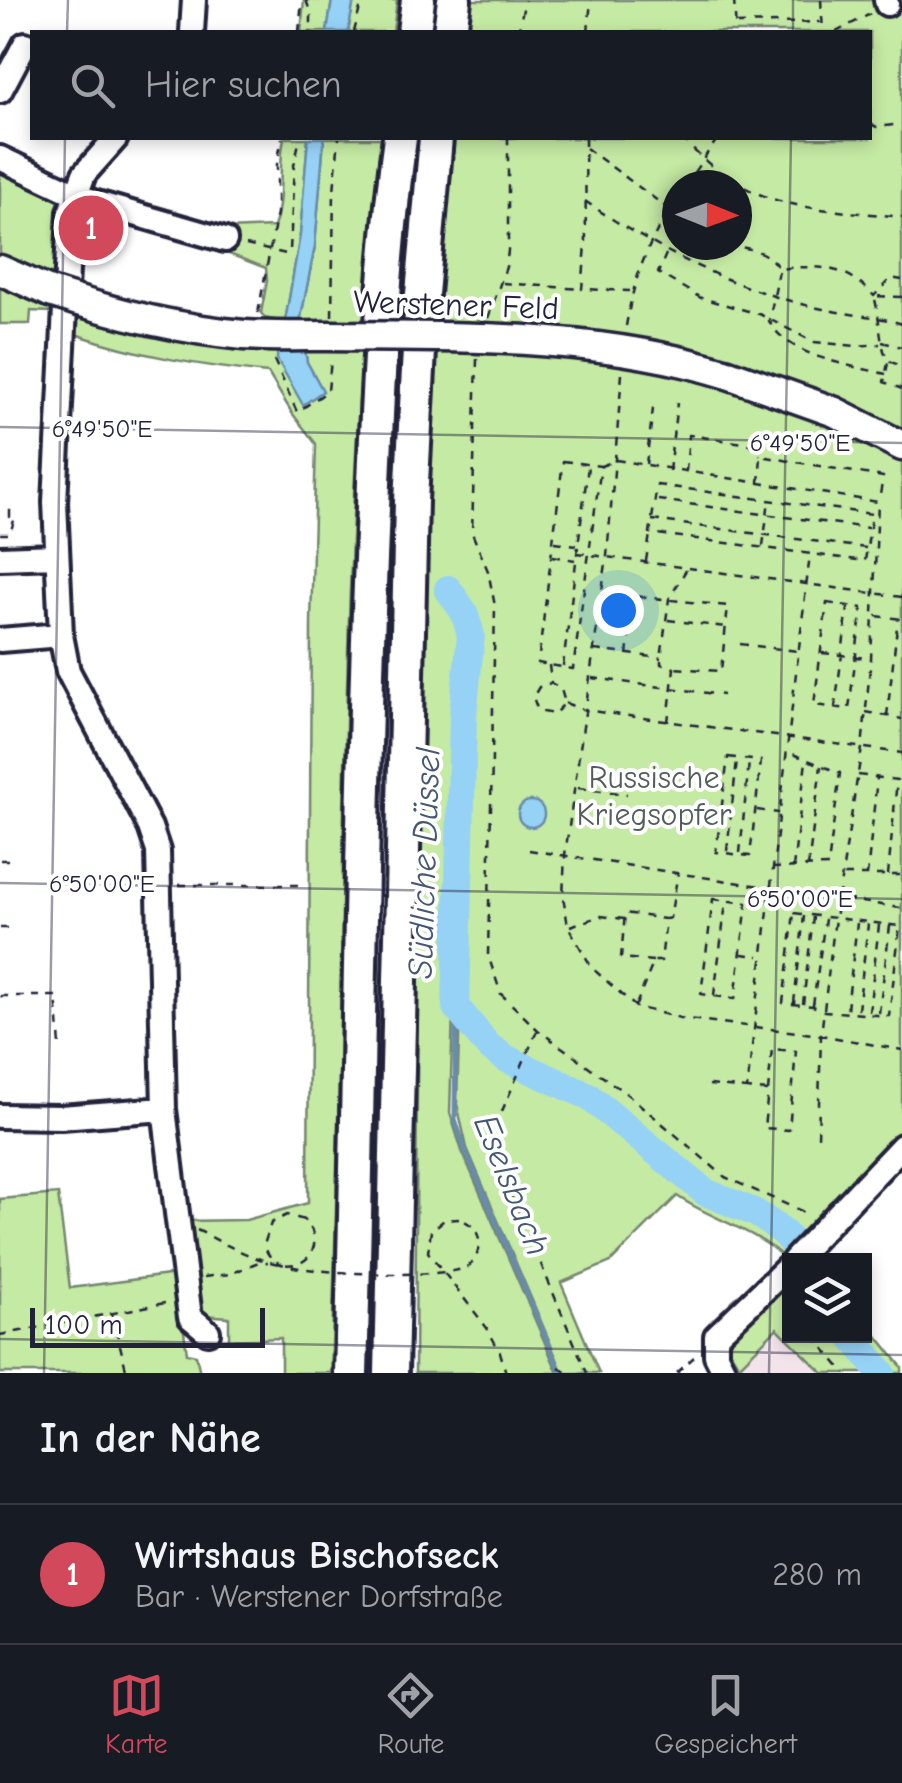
<!DOCTYPE html>
<html lang="de">
<head>
<meta charset="utf-8">
<style>
	:root { --surface:#171b24; --page:#20242c; --text:#f1f3f6; --muted:#9ea1a6; --line:#363941; --accent:#d1495b }
	body { margin:0; font-family:"Comic Neue",sans-serif; background:var(--page); color:var(--text) }
	.controls { position:absolute; right:30px; bottom:30px; display:grid; overflow:hidden; border-radius:0px; box-shadow:0 5px 15px #0003 }
	.controls button { width:90px; height:90px; display:grid; place-items:center; padding:0; border:0; border-bottom:2px solid var(--line); background:var(--surface); color:var(--text); font:50px sans-serif }
	.compass { position:absolute; left:662px; top:170px; width:90px; height:90px; border-radius:50%; background:var(--surface); box-shadow:0 5px 15px #0003; rotate:91deg }
	.scale { position:absolute; left:30px; bottom:25px; width:235px; box-sizing:border-box; padding-left:10px; border:5px solid #22223b; border-top:0; font-size:28px; line-height:35px; white-space:nowrap; color:#22223b; -webkit-text-stroke:8px #fff; paint-order:stroke }
	.you { position:absolute; left:618px; top:610px; width:35px; height:35px; margin:-25px; border:8px solid #fff; border-radius:50%; background:#1a73e8; box-shadow:0 0 0 15px #1a73e833 }
	.badge { display:grid; place-items:center; width:65px; height:65px; border-radius:50%; background:var(--accent); color:#fff; font-size:32px; font-weight:700 }
	.pin { position:absolute; translate:-50% -50%; border:5px solid #fff; box-shadow:0 2px 10px #0006 }
	.list { margin:0; padding:0; list-style:none }
	h2 { display:flex; justify-content:space-between; align-items:center; height:130px; margin:0; padding:0 40px; font-size:42px }
	h2 small { font-size:32px; font-weight:400; color:var(--muted) }
	.list li { display:grid; grid-template-columns:65px 1fr auto; gap:30px; align-items:center; box-sizing:border-box; height:140px; padding:0 40px; border-top:2px solid var(--line) }
	.list b { display:block; font-size:38px; white-space:nowrap }
	.list p { margin:0; font-size:32px; white-space:nowrap; color:var(--muted) }
	.list em { font-size:32px; font-style:normal; color:var(--muted) }
	.icon { flex:none; width:55px; height:55px; fill:none; stroke:currentColor; stroke-width:2; stroke-linecap:round; stroke-linejoin:round }
	.map { position:relative; flex:none; width:902px; height:1373px; overflow:hidden }
	.search { position:absolute; background:var(--surface); box-shadow:0 5px 15px #0003; left:30px; right:30px; top:30px; height:110px; display:flex; align-items:center; gap:25px; box-sizing:border-box; padding:0 35px; border-radius:0px; color:var(--muted); font-size:38px }
	.sheet { height:270px; background:var(--surface) }
	nav { display:flex; justify-content:space-around; align-items:center; box-sizing:border-box; height:140px; border-top:2px solid var(--line); background:var(--surface); font-size:28px; color:var(--muted) }
	nav a { display:grid; justify-items:center; gap:5px }
	nav .on { color:var(--accent) }
	.map>svg:first-child { display:block }
	.built { fill:#f3e3eb }
	.green { fill:#c5eaa4; stroke:#748670; stroke-width:2.5; fill-rule:evenodd }
	.water { fill:#96d2f6; stroke:#688cab; stroke-width:2.5 }
	.lines { fill:none; stroke-linecap:round; stroke-linejoin:round }
	.stream { stroke:#688cab; stroke-width:5 }
	.river { stroke:#96d2f6; stroke-width:28 }
	.minor-casing { stroke:#22223b; stroke-width:30 }
	.major-casing { stroke:#22223b; stroke-width:35 }
	.highway-casing { stroke:#22223b; stroke-width:40 }
	.path { stroke:#22223b; stroke-width:2.5; stroke-dasharray:8 8; stroke-linecap:butt }
	.minor { stroke:#fff; stroke-width:22 }
	.major { stroke:#fff; stroke-width:28 }
	.highway { stroke:#fff; stroke-width:32 }
	.major-bridge-casing { stroke:#22223b; stroke-width:35; stroke-linecap:butt }
	.path-bridge { stroke:#22223b; stroke-width:2.5; stroke-dasharray:8 8; stroke-linecap:butt }
	.major-bridge { stroke:#fff; stroke-width:28 }
	.ticks { fill:none; stroke:#22223b; stroke-width:2.5; stroke-opacity:0.45 }
	.labels { text-anchor:middle; dominant-baseline:central; stroke-width:8; stroke-linejoin:round; paint-order:stroke }
	.street-label { font-size:32px; fill:#22223b; stroke:#fff }
	.park-label { font-size:32px; fill:#535e5a; stroke:#fff }
	.water-label { font-size:35px; font-style:italic; fill:#455773; stroke:#fff }
	.ticks-label { font-size:25px; text-anchor:middle; fill:#22223b; stroke:#fff; stroke-width:8; stroke-linejoin:round; paint-order:stroke }
</style>
</head>
<body>
<div class="map">
<svg width="902" height="1373" viewBox="0 0 902 1373">
	<rect width="100%" height="100%" fill="#fff"/>
	<filter id="ink" filterUnits="userSpaceOnUse"><feTurbulence type="fractalNoise" baseFrequency=".01" numOctaves="2"/><feDisplacementMap in="SourceGraphic" scale="20" xChannelSelector="R" yChannelSelector="G"/><feConvolveMatrix kernelMatrix="1 2 1 2 8 2 1 2 1" color-interpolation-filters="sRGB"/></filter>
	<g filter="url(#ink)">
		<path class="built" d="M776 1328 823 1373H732Z"/>
		<path class="green" d="M304 0H332L327 32H301Z
			M354 0H397L393 32H348Z
			M471 0H902V430L836 398 733 360 725 388 834 428 902 462V1140L786 1260C756 1229 712 1220 677 1196L611 1262 561 1283 599 1373H563L467 1148 457 1104 469 709 476 642 475 627 451 584 446 588 464 626 450 1113 462 1151 558 1373H415C417 1120 417 867 425 614 429 455 434 295 454 138H870V32H467ZM677 185H737V245H677Z
			M284 138H308L300 235 285 322 265 318 261 313 267 281 266 268 221 251 227 229 274 227C284 199 278 167 284 138Z
			M324 138H381C336 547 347 961 331 1373H281V1338L229 1340V1317L202 1315 194 1310 183 1221 246 1220 308 1203 311 623 316 444 292 413 268 373C202 366 139 356 75 334L77 314 277 348 323 391 307 362 300 322 315 246Z
			M0 165 57 196 61 202 58 276 21 267 0 258Z
			M0 284 50 303V312L31 311 30 324H0Z
			M58 1194 70 1288 176 1274 187 1353 196 1355 200 1373H0V1199Z
			M789 1274 790 1336H864L865 1321 902 1367V1373H823L777 1328 739 1366 725 1343Z"/>
		<path class="water" d="M332 0H354L348 32H327Z
			M308 138H324L315 246 300 322 307 362 323 391 303 405 277 359 279 322H285L300 235Z
			M518 814a13 13 0 1 1 26 0a13 13 0 1 1-26 0Z"/>
		<g class="lines">
			<path class="stream" d="M456 1007 455 1119 465 1150 561 1373"/>
			<path class="river" d="M448 589 464 612 471 635 463 715 456 1007 489 1047 507 1059 588 1096 705 1192 756 1213 782 1231 807 1260
				M851 1336 882 1373"/>
			<g class="minor-casing">
				<path id="minor" d="M886 0 887 4
					M192 32 194 0
					M0 91 25 44
					M116 138 84 174 70 212 55 502 61 635 68 671 150 827 158 851 164 1109 190 1317 208 1332
					M0 158 93 202 225 240
					M0 558 56 556
					M0 640 61 635
					M0 1116 61 1117 164 1109
					M794 1260 902 1146
					M725 1373 716 1355V1336L790 1265"/>
			</g>
			<g class="major-casing">
				<path id="major" d="M0 270 50 292
					M728 374 835 412 902 446"/>
			</g>
			<g class="highway-casing">
				<path id="highway" d="M414 32 418 0
					M450 32 454 0
					M351 1373C359 1110 360 847 370 584 376 435 380 285 400 138
					M391 1373 411 501 422 294 436 138"/>
			</g>
			<path class="path" d="M306 0 311 14V32
				M734 0 736 32
				M821 0 823 32
				M737 24 820 22
				M299 32 302 0
				M354 32 362 0
				M518 32 525 0
				M588 32 591 0
				M836 32 870 14
				M870 124 877 127 902 124
				M585 138 586 246 582 289 630 291
				M682 138C751 213 809 207 902 217
				M586 148 677 215
				M685 185 718 138
				M585 201C660 253 744 294 833 311 857 316 879 316 902 324
				M246 245 286 254 290 251 294 165 300 138
				M727 245C747 248 768 250 779 269 818 265 847 265 874 296L891 278 902 280
				M666 254 658 273 701 298 759 314 814 342 856 346 880 344
				M779 271 769 321C788 357 849 365 886 374
				M503 283 580 289
				M902 297 874 296C881 319 878 340 888 361L902 366
				M258 313 277 213V164L282 138
				M332 316 334 191 339 138
				M488 318 506 267 508 251V138
				M626 326C635 273 648 242 677 198
				M882 342 902 347
				M477 359 472 533 488 571 495 606 488 955 501 994 538 1030 631 1097 725 1177 808 1214
				M274 360 297 412 328 391 331 359
				M888 363 884 382 902 389
				M622 374 607 556 565 855 563 896 568 926 592 968 636 1007 680 1018 821 1035 902 1050
				M563 461 601 466 573 669 538 663Z
				M646 464 654 401
				M601 466 616 460 878 502 871 659 862 748 835 918 821 1035 818 1138
				M669 471 677 403
				M686 471 689 435 750 444 760 455
				M759 483 761 456 883 477 879 501
				M657 485 872 514 865 561 650 533Z
				M658 500 868 528
				M652 520 866 548
				M0 534H10L15 517H10V506
				M555 542 577 545
				M763 546 769 500
				M577 553 902 597
				M553 556 575 560
				M646 561 650 534
				M827 603 862 608 849 709 814 705Z
				M876 616 902 619
				M668 620 725 627
				M740 644 797 651
				M595 650 661 658
				M822 653 869 658
				M627 655 634 596 728 606 721 671 674 668
				M549 665 551 683 561 689 565 703 554 714 538 711 533 697 539 687 551 683
				M563 666 588 466
				M592 678 723 695
				M565 703 584 710 902 753
				M835 708 848 608
				M866 712 902 719
				M887 716 898 618
				M668 722 674 668 661 664V658L669 599 686 570
				M728 757 761 761 750 856 716 852Z
				M858 775 897 780 894 811 902 813
				M578 788 627 794
				M757 810 778 813
				M529 850 901 908
				M727 851 737 760
				M740 853 749 762
				M0 860H13
				M808 867 821 766
				M772 868 828 866 840 773 788 752
				M793 868 806 761
				M844 875H902
				M888 875 894 812
				M867 876 877 778
				M179 885H298
				M713 899 747 903 735 999 701 994Z
				M794 913 900 926 889 1016 824 1011 813 1006 783 1003Z
				M570 926 601 916 625 919
				M0 928H15
				M742 954 759 956
				M653 961 621 958 625 913 665 919
				M714 995 726 903
				M0 996H56L60 1045
				M794 1003 804 916
				M803 1004 813 917
				M636 1005 654 961H661L666 919 670 918 678 873
				M813 1005 825 919
				M847 1009 857 923
				M858 1010 868 924
				M869 1012 879 925
				M879 1013 890 926
				M537 1031 499 1118 489 1127 488 1139 587 1373
				M709 1085 746 1089
				M768 1091 772 1049 796 1051 789 1130 764 1128 768 1091 747 1089 810 554
				M459 1219 444 1220 431 1231 428 1252 487 1328 500 1352 506 1373
				M197 1230C221 1241 299 1289 313 1249 317 1237 312 1228 304 1220
				M204 1277 230 1274 256 1263 268 1262
				M112 1314 127 1373
				M0 1335 170 1302
				M814 1336 845 1373
				M559 1367 567 1373
				M677 1373 694 1357"/>
			<use href="#minor" class="minor"/>
			<use href="#major" class="major"/>
			<use href="#highway" class="highway"/>
			<g class="major-bridge-casing">
				<path id="major-bridge" d="M50 292C113 313 177 329 244 335 272 337 300 336 328 336 462 337 599 334 728 374"/>
			</g>
			<path class="path-bridge" d="M304 1220 287 1215 271 1223 264 1245C267 1253 270 1259 279 1263 303 1274 437 1278 462 1269 469 1267 470 1265 475 1260 483 1241 480 1226 459 1219"/>
			<use href="#major-bridge" class="major-bridge"/>
		</g>
	</g>
	<path class="ticks" d="M67 32 68 0M793 32V0M0 427 902 443M0 883 902 899M0 1339 902 1355M44 1373 65 138M769 1373 791 138"/>
	<g class="labels">
		<g class="street-label">
			<text transform="translate(456 305) rotate(2)">Werstener Feld</text>
		</g>
		<g class="park-label">
			<text x="654" y="777">Russische<tspan x="654" dy="37">Kriegsopfer</tspan></text>
		</g>
		<g class="water-label">
			<text transform="translate(424 863) rotate(-88)">Südliche Düssel</text>
			<text transform="translate(512 1185) rotate(68)">Eselsbach</text>
		</g>
	</g>
	<g class="ticks-label">
		<text x="102" y="437">6°49'50"E</text>
		<text x="800" y="451">6°49'50"E</text>
		<text x="102" y="892">6°50'00"E</text>
		<text x="800" y="907">6°50'00"E</text>
	</g>
</svg>
<div class="controls">
<button><svg class="icon" aria-label="layers" viewBox="0 0 24 24"><path d="M12 4l9 5-9 5-9-5zM3 14l9 5 9-5"/></svg></button>
</div>
<svg class="compass" viewBox="-18 -18 36 36"><path d="M0-13l5 13h-10z" fill="#e53935"/><path d="M0 13l5-13h-10z" fill="#9ea1a6"/></svg>
<div class="scale">100 m</div>
<div class="you"></div>
<div class="pin badge" style="left:91px;top:228px">1</div>
<div class="search"><svg class="icon" aria-label="search" viewBox="0 0 24 24"><circle cx="10" cy="10" r="6"/><path d="M15 15l6 6"/></svg>Hier suchen</div>
</div>
<section class="sheet">
<h2>In der Nähe<small></small></h2>
<ul class="list">
<li><span class="badge">1</span><div><b>Wirtshaus Bischofseck</b><p>Bar · Werstener Dorfstraße</p></div><em>280 m</em></li>
</ul>
</section>
<nav>
<a class="on"><svg class="icon" aria-label="map" viewBox="0 0 24 24"><path d="M3 6l6-2 6 2 6-2v14l-6 2-6-2-6 2zM9 4v14M15 6v14"/></svg>Karte</a>
<a><svg class="icon" aria-label="directions" viewBox="0 0 24 24"><path d="M12 3l9 9-9 9-9-9zM9 14v-3h6M13 9l2 2-2 2"/></svg>Route</a>
<a><svg class="icon" aria-label="saved" viewBox="0 0 24 24"><path d="M7 4h10v16l-5-4-5 4z"/></svg>Gespeichert</a>
</nav>
</body>
</html>
